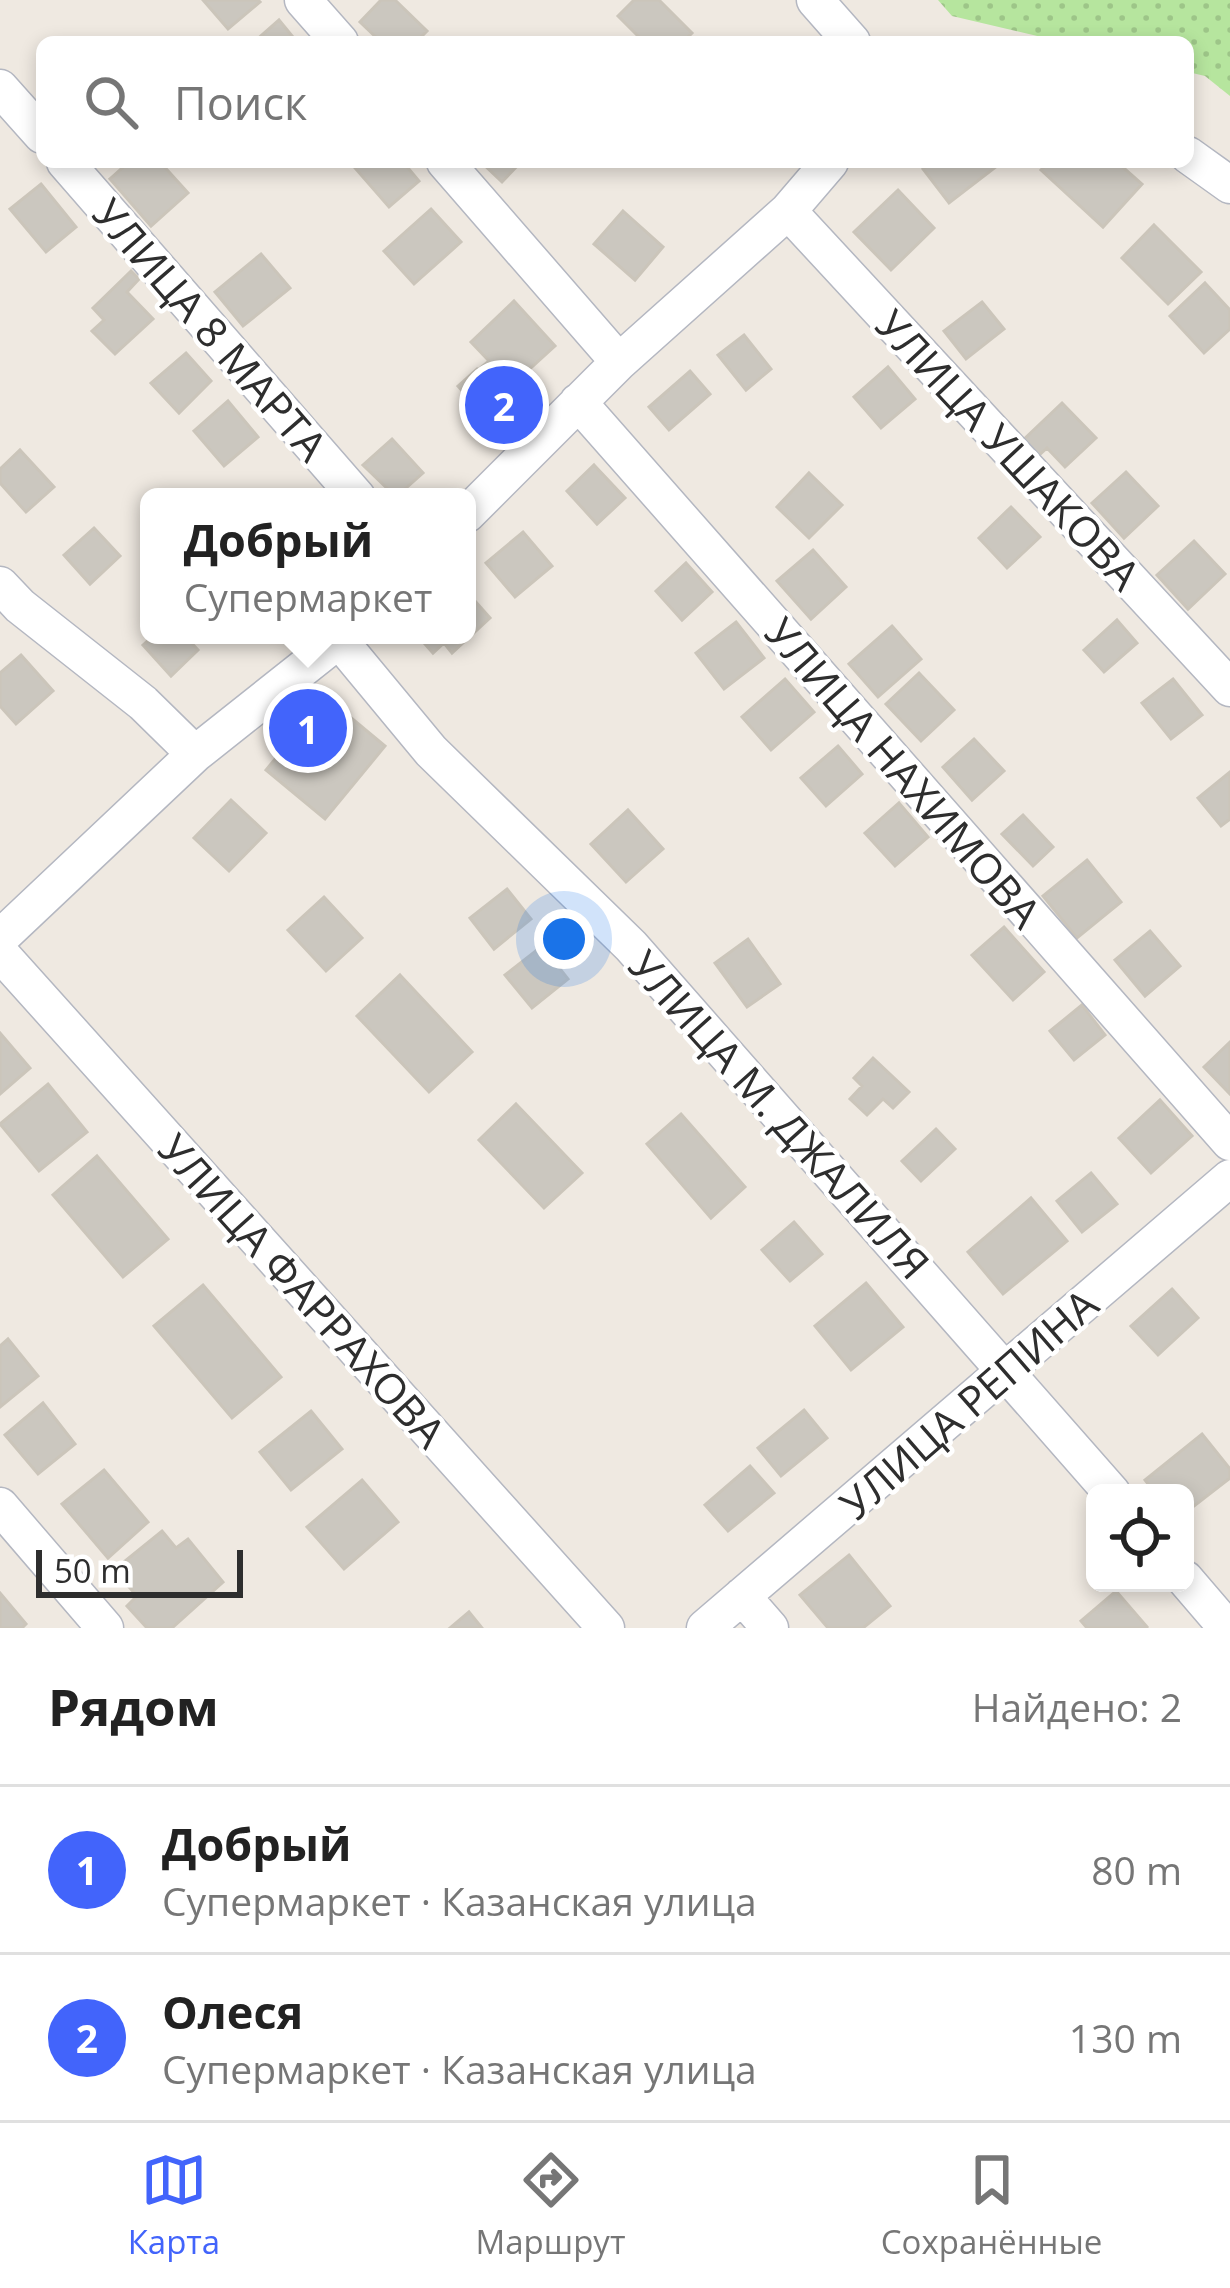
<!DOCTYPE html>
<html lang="ru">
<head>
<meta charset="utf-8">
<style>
	:root { --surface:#fff; --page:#f2f2f2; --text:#222; --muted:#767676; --line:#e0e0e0; --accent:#4264fb }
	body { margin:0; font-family:"Open Sans",sans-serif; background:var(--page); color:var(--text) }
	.controls { position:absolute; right:36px; bottom:36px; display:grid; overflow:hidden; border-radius:18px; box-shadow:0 6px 18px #0003 }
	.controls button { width:108px; height:108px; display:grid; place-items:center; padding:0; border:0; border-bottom:3px solid var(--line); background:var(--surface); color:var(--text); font:60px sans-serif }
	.scale { position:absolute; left:36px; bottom:30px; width:207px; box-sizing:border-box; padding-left:12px; border:6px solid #2e2e2e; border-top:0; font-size:33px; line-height:42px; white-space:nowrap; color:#2e2e2e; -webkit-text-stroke:9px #fff; paint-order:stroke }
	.you { position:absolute; left:564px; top:939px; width:42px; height:42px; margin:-30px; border:9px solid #fff; border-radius:50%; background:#1a73e8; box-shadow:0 0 0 18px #1a73e833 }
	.badge { display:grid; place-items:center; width:78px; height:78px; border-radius:50%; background:var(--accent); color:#fff; font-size:39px; font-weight:700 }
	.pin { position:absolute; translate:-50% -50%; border:6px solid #fff; box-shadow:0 3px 12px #0006 }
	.popup { position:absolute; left:140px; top:488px; width:336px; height:156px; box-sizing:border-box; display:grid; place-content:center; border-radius:18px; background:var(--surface); filter:drop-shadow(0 3px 9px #0005); font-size:39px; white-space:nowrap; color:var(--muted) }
	.popup b { font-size:45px; color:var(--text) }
	.popup::after { content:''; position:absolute; left:50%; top:100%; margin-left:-24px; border:24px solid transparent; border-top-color:var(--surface) }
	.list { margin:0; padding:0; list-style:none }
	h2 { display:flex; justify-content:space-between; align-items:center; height:156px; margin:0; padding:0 48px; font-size:51px }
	h2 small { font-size:39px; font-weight:400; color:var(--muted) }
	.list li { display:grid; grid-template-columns:78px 1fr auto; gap:36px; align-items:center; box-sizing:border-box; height:168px; padding:0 48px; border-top:3px solid var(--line) }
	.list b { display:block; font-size:45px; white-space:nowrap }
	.list p { margin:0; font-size:39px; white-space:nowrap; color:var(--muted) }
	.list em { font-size:39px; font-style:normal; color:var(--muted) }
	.icon { flex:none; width:66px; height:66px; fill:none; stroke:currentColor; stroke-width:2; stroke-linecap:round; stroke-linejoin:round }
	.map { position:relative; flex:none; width:1230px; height:1628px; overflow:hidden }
	.search { position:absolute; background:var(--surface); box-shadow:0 6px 18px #0003; left:36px; right:36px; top:36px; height:132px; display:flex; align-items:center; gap:30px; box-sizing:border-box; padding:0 42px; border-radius:18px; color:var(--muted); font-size:45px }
	.sheet { height:492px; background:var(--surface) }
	nav { display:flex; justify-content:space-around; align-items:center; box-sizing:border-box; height:168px; border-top:3px solid var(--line); background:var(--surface); font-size:33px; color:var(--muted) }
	nav a { display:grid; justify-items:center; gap:6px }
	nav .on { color:var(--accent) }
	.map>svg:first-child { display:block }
	.garden { fill:url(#garden-dots) }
	.building { fill:#cbc7bf; stroke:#cbc5ba; stroke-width:3 }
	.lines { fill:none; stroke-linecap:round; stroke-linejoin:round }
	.minor-casing { stroke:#b4b7c1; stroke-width:39 }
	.minor { stroke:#fff; stroke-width:36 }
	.labels { text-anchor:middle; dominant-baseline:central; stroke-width:9; stroke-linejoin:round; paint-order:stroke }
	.street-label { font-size:42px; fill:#2e2e2e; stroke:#fff }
</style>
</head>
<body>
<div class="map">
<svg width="1230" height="1628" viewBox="0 0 1230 1628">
	<defs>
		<pattern id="garden-dots" width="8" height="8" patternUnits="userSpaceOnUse" patternTransform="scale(3)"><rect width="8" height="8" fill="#b6e59e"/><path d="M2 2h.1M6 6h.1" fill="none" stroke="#9dc588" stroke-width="1.8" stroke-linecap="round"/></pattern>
	</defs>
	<rect width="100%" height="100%" fill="#efe9e1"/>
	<path class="garden" d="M938 0H1230V96L1205 76 1188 72V42H1063L952 16Z"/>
	<path class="building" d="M203 0H258L260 2 228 29Z
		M381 0H395L427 31 416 42H381L360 22Z
		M634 0H659L692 33 683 42H644L618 16Z
		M279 20 297 42H254Z
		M129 162H160L188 193 151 226 110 179Z
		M362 162H403L419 181 389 207 355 168Z
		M481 162H521L502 182Z
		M931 162H994L997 166 949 203 923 169Z
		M1049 162H1117L1142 184 1103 227 1041 170Z
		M41 184 76 227 46 252 10 209Z
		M898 190 934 228 891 270 854 232Z
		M431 209 461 242 414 284 384 251Z
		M623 211 663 247 635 280 594 244Z
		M1154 225 1201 272 1168 304 1122 258Z
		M261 254 290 288 243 326 215 292Z
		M131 271 139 279 127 292 153 319 115 354 92 331 104 320 93 308Z
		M1205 283 1230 310V329L1204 353 1170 316Z
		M514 301 555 346 501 395 478 370 489 361 471 342Z
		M982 302 1004 329 966 359 944 331Z
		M744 335 771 369 746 390 718 355Z
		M186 353 211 381 179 413 151 383Z
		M888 367 915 399 881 428 854 397Z
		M477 369 500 395 481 412 458 386Z
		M690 371 710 394 669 430 649 407Z
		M228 401 258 437 224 466 194 431Z
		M1062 403 1096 438 1065 467 1047 448 1036 458 1021 442Z
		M392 439 423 473 396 497 363 465Z
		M20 450 54 487 26 512 0 483V469Z
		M594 465 625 498 597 524 567 491Z
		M1126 472 1158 506 1124 538 1092 503Z
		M809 473 842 505 809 538 777 507Z
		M1011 507 1040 537 1007 568 979 538Z
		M94 528 120 556 90 584 64 555Z
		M523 532 552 566 515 597 486 563Z
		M1194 541 1225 574 1188 609 1157 575Z
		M813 550 846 587 811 619 777 581Z
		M686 563 712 592 682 620 656 591Z
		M467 592 490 618 452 653 444 643 433 653 417 635H467Z
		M1117 620 1137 643 1104 672 1084 650Z
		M736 622 764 658 724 689 696 653Z
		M892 626 921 659 878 697 849 664Z
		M154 635H184L198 650 171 676 143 645Z
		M21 655 53 691 16 724 0 706V673Z
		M919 673 954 710 921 741 886 704Z
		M785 679 814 712 771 750 742 717Z
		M1173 679 1202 715 1171 739 1142 703Z
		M326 697 385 746 325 819 266 770Z
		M974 739 1004 771 972 800 943 767Z
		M838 746 862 774 826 806 801 778Z
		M1230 772V819L1221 826 1198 798Z
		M231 800 266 833 229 871 194 838Z
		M899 803 928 837 895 866 865 833Z
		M628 810 663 849 626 882 591 844Z
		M1023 815 1053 847 1033 866 1002 834Z
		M1087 860 1121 902 1077 938 1043 896Z
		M507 889 531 919 494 949 470 918Z
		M324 897 362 938 326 971 288 930Z
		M1004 927 1044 972 1013 1000 972 955Z
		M1150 931 1180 966 1145 996 1115 960Z
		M748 939 780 984 747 1007 715 963Z
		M542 946 568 979 532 1008 505 975Z
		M400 975 472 1052 429 1092 357 1016Z
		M1082 1005 1105 1035 1074 1060 1050 1031Z
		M0 1033 30 1068 0 1094Z
		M1230 1042V1094L1204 1067Z
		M873 1058 909 1092 893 1108 883 1099 867 1115 850 1099 862 1086 854 1078Z
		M48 1084 87 1132 39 1171 0 1124Z
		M1160 1100 1192 1136 1151 1173 1119 1138Z
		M516 1104 582 1173 544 1208 479 1140Z
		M681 1114 745 1187 711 1218 647 1144Z
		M936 1129 955 1149 921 1181 902 1161Z
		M97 1156 168 1239 123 1277 53 1195Z
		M1091 1173 1117 1204 1082 1232 1057 1201Z
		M1031 1198 1067 1241 1003 1294 968 1252Z
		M794 1222 822 1254 790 1281 762 1250Z
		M866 1283 903 1327 851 1370 815 1326Z
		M203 1285 281 1377 232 1418 154 1326Z
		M1172 1289 1198 1318 1158 1355 1131 1326Z
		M8 1339 38 1376 0 1407V1346Z
		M43 1403 75 1444 38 1474 5 1435Z
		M804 1410 827 1438 781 1476 758 1448Z
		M311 1411 342 1449 291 1490 260 1452Z
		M1202 1434 1230 1469V1478L1185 1513V1493H1155L1145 1480Z
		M750 1466 774 1493 728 1531 705 1505Z
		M104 1470 148 1522 108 1558 62 1504Z
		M362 1480 398 1522 344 1569 307 1527Z
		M162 1531 176 1548 188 1539 223 1582 172 1628H147L127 1606 137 1596 114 1570Z
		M849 1555 890 1606 863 1628H828L800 1595Z
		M1116 1591 1147 1627 1146 1628H1087L1081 1621Z
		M0 1593 26 1624 22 1628H0Z
		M469 1612 482 1628H450Z"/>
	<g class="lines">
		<g class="minor-casing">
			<path id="minor" d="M303 0 340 42
				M815 0 852 42
				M0 88 42 135
				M1188 155 1230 185
				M65 162 357 497
				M445 162 619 362
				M788 211 1230 688
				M578 402 1230 1142
				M467 514 619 362 788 211 830 162
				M0 585 20 606 143 703 195 754
				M339 640 431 751 631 946 1112 1493
				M0 938 195 754 345 635
				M0 953 606 1628
				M0 1506 105 1628
				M1185 1579 1227 1628
				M742 1596 770 1628
				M705 1628 1230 1178"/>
		</g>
		<use href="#minor" class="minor"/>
	</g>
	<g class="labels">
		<g class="street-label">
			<text transform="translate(211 329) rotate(49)">УЛИЦА 8 МАРТА</text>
			<text transform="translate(1009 449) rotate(47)">УЛИЦА УШАКОВА</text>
			<text transform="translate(904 772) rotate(49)">УЛИЦА НАХИМОВА</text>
			<text transform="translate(780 1114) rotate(48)">УЛИЦА М. ДЖАЛИЛЯ</text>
			<text transform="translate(303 1290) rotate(48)">УЛИЦА ФАРРАХОВА</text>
			<text transform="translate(968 1403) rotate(-41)">УЛИЦА РЕПИНА</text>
		</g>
	</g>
</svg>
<div class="controls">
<button><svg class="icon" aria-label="locate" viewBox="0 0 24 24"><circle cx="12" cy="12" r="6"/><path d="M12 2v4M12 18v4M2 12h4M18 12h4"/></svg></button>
</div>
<div class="scale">50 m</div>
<div class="you"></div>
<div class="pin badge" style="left:308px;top:728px">1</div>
<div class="popup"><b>Добрый</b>Супермаркет</div>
<div class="pin badge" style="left:504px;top:405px">2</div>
<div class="search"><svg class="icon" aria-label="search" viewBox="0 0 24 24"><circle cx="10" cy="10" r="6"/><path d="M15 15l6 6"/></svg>Поиск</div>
</div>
<section class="sheet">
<h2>Рядом<small>Найдено: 2</small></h2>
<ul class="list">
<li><span class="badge">1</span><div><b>Добрый</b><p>Супермаркет · Казанская улица</p></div><em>80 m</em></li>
<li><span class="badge">2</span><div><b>Олеся</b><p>Супермаркет · Казанская улица</p></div><em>130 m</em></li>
</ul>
</section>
<nav>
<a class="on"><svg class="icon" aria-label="map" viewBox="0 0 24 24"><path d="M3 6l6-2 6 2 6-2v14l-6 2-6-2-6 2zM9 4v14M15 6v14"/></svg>Карта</a>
<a><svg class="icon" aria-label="directions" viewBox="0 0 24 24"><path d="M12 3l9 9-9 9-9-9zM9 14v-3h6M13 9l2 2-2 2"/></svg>Маршрут</a>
<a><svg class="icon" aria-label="saved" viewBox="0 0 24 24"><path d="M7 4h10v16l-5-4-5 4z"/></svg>Сохранённые</a>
</nav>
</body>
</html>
